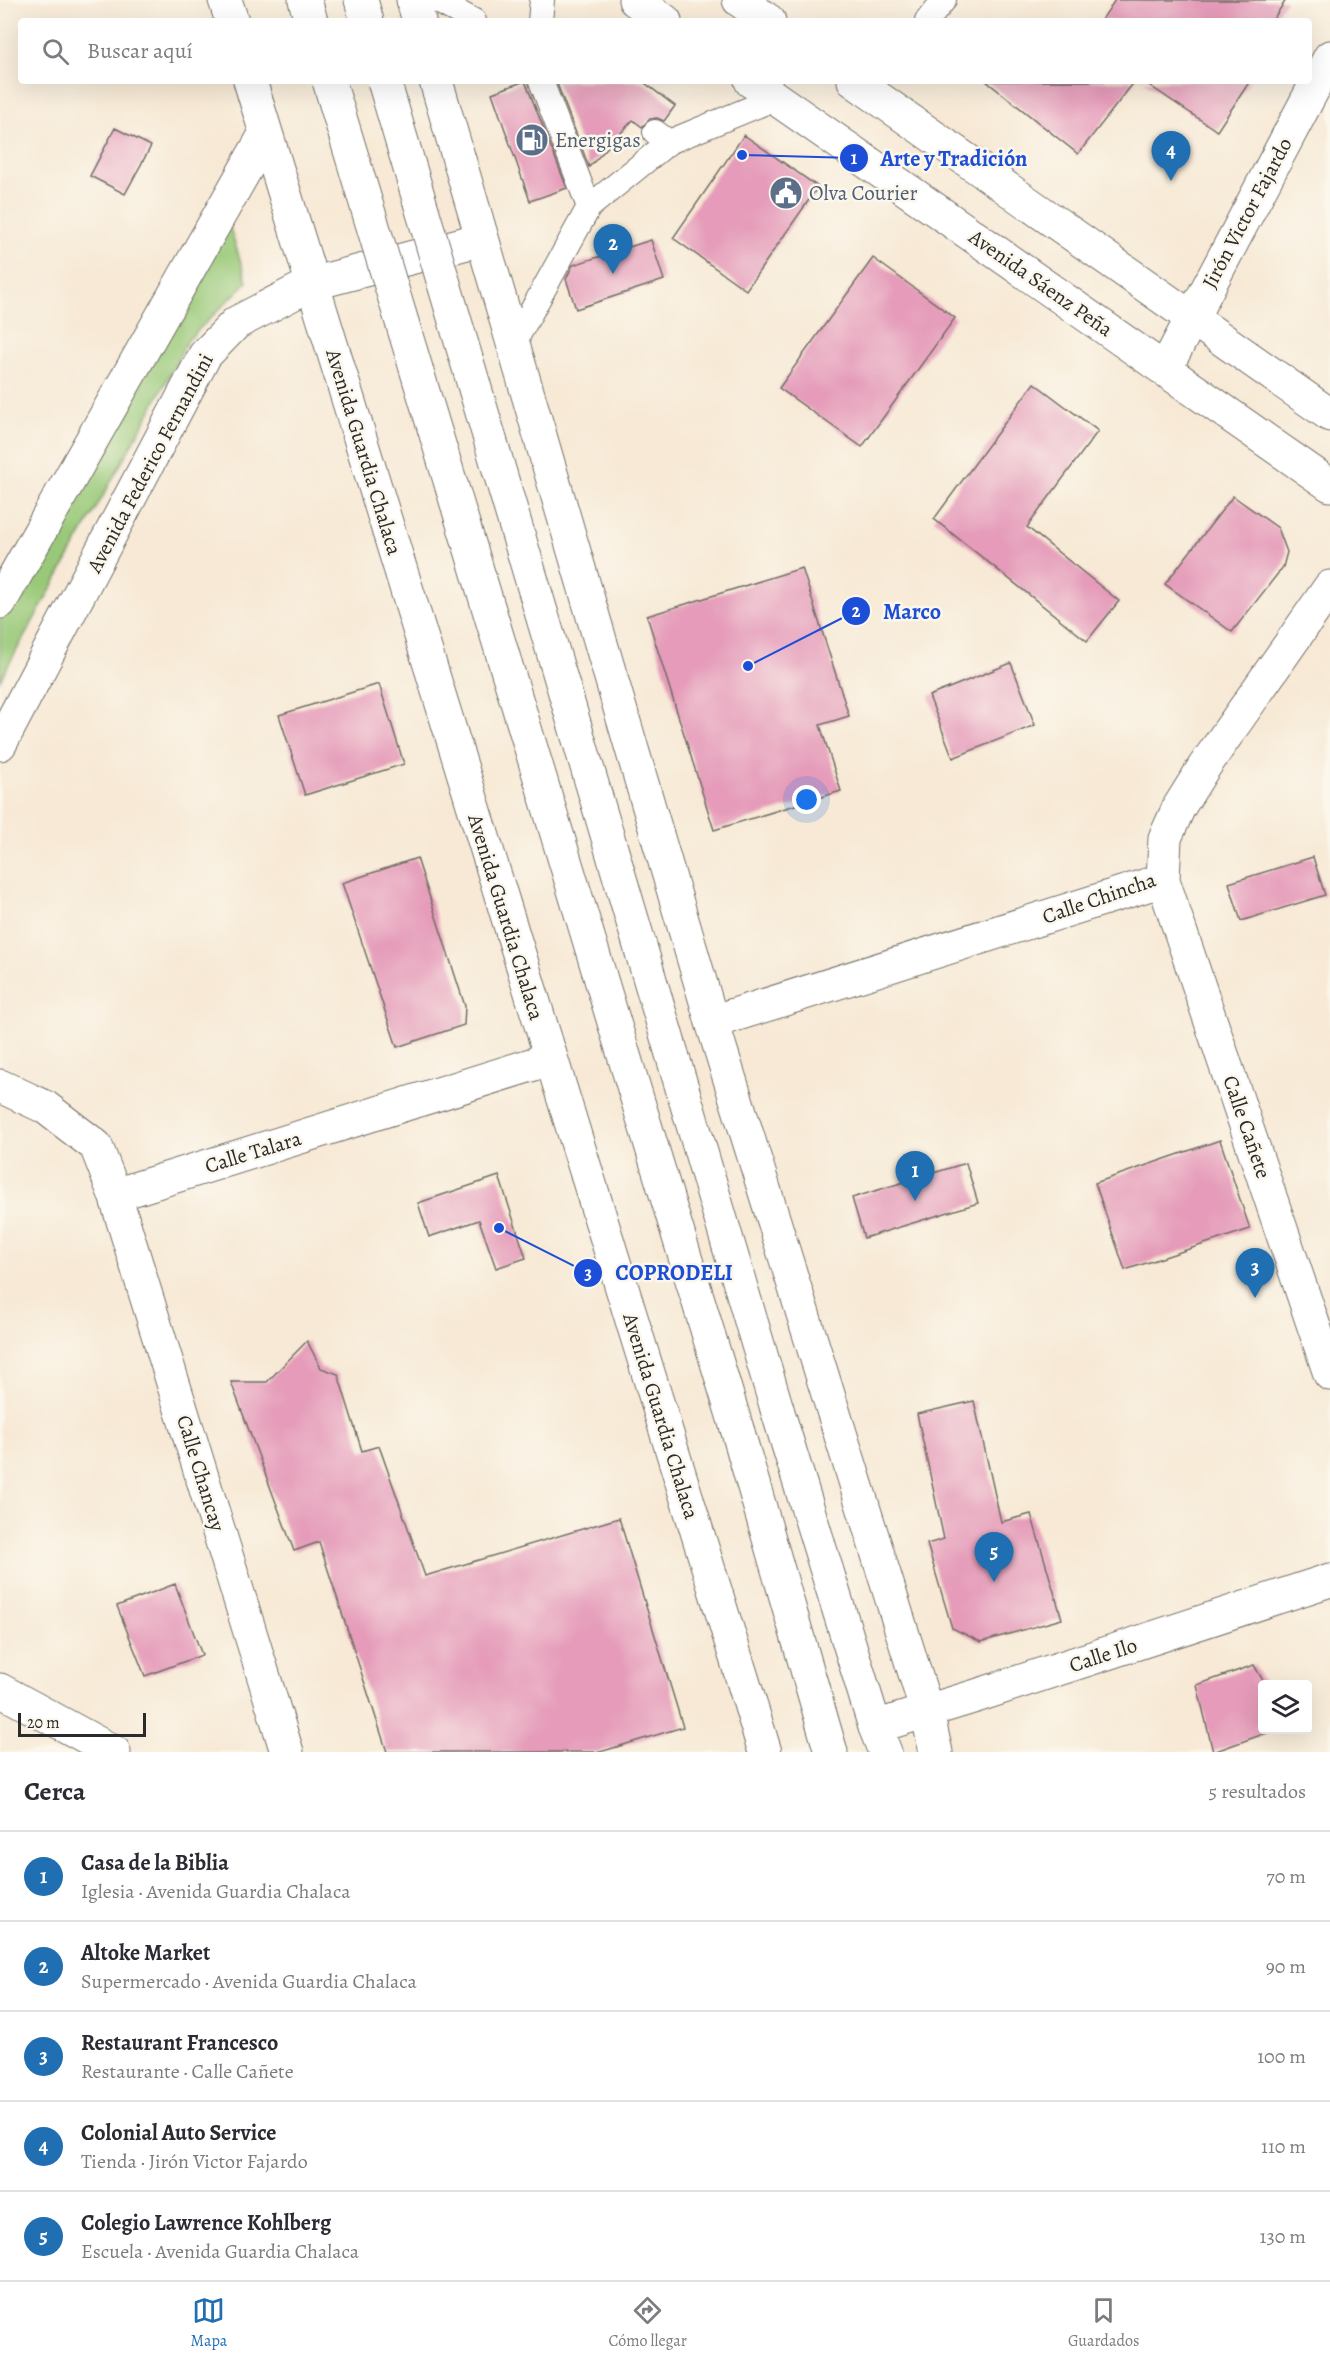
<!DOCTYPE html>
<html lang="es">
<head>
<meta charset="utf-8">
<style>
	:root { --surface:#fff; --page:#f7f7f7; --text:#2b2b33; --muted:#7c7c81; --line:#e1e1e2; --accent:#1f6fb2 }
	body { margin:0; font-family:Alegreya,serif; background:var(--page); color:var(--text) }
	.controls { position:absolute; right:18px; bottom:18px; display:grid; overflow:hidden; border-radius:6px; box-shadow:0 6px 24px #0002 }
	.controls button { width:54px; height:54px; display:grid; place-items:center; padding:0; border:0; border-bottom:2px solid var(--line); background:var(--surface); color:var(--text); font:30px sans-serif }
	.scale { position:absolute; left:18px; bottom:15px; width:128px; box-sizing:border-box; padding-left:6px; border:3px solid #2b2b2b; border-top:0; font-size:16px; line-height:21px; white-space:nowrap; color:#2b2b2b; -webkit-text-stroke:4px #fbf7ec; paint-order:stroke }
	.you { position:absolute; left:807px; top:800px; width:21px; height:21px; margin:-15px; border:4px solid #fff; border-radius:50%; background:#1a73e8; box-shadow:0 0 0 9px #1a73e833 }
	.badge { display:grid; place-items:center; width:39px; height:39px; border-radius:50%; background:var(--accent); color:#fff; font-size:20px; font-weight:700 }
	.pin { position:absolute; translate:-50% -50px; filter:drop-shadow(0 2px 3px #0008) }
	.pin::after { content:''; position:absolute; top:32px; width:21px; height:18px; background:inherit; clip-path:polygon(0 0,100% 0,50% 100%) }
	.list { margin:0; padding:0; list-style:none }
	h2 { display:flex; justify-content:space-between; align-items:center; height:78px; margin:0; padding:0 24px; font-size:26px }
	h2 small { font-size:20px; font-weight:400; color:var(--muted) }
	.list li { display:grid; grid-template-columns:39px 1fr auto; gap:18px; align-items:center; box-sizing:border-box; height:90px; padding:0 24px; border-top:2px solid var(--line) }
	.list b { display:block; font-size:22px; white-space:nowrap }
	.list p { margin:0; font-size:20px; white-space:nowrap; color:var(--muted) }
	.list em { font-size:20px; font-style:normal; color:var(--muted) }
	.icon { flex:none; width:33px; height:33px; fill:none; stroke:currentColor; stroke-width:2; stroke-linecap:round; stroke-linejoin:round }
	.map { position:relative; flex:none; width:1330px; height:1752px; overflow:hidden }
	.search { position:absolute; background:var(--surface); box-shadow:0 6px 24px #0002; left:18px; right:18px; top:18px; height:66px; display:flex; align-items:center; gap:15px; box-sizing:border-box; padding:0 21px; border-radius:6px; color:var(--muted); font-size:22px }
	.sheet { height:528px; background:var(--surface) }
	nav { display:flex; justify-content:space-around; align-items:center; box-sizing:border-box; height:84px; border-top:2px solid var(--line); background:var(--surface); font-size:16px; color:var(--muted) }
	nav a { display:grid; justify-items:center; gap:3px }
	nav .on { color:var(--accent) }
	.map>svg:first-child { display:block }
	.green { fill:#99c978; stroke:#627a52; stroke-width:1.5 }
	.building { fill:#e59bb9 }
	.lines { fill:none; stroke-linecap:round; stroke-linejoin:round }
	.lane-casing { stroke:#726e66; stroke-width:26 }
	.street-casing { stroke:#726e66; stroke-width:35 }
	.secondary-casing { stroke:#726e66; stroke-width:35 }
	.primary-casing { stroke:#726e66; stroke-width:35 }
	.lane { stroke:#fff; stroke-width:24 }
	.street { stroke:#fff; stroke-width:33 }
	.secondary { stroke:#fff; stroke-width:33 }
	.primary { stroke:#fff; stroke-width:33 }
	.primary-bridge-casing { stroke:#726e66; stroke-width:35; stroke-linecap:butt }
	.primary-bridge { stroke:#fff; stroke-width:33 }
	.labels { text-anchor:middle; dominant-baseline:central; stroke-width:5; stroke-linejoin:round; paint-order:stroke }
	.service-label { font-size:21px; fill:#4e5e75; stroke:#fbf7ec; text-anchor:start }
	.street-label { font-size:21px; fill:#2b2b2b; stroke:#fbf7ec }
	.leader { fill:none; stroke:#1d4ed8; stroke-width:2 }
	.callout-dot { fill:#1d4ed8; stroke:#fbf7ec; stroke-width:2 }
	.mark-label { font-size:18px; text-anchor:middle; font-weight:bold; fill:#fff }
	.callout-label { font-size:22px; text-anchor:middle; font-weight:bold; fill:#1d4ed8; stroke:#fbf7ec; stroke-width:5; stroke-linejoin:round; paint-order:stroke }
</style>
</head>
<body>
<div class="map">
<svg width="1330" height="1752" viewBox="0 0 1330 1752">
	<rect width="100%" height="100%" fill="#fbf7ec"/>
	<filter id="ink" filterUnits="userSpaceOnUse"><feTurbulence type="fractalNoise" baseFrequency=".0167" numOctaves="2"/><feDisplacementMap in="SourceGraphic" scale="12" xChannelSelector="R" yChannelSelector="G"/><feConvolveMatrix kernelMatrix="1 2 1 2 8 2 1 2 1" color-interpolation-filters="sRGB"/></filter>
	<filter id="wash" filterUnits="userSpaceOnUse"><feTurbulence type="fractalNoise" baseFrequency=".008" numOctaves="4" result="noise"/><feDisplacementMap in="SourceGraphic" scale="24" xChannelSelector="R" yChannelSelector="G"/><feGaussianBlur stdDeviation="1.35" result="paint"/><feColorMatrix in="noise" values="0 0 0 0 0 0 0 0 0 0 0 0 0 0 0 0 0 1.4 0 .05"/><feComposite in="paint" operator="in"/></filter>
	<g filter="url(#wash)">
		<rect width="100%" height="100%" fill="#f7e9d5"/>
		<path class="green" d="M224 209 247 282 188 340 150 412 0 680V591Z"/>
		<g id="blocks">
			<path class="building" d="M1115 0H1286L1272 21H1101Z
				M525 81 567 188 530 201 492 93Z
				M556 81H642L675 106 664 121 657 118 650 119 642 127 633 120 589 167Z
				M986 81H1135L1078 154Z
				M1143 81H1250L1217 131Z
				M115 128 151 146 125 194 90 176Z
				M744 135 818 187 746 290 673 238Z
				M651 240 664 280 576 309 566 279 573 265Z
				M873 258 955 318 862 447 779 388Z
				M1034 383 1098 431 1027 527 1119 601 1087 641 934 519Z
				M1233 496 1278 528 1287 552 1283 567 1232 632 1165 584Z
				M802 568 849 716 820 725 841 791 714 830 647 616Z
				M1011 663 1035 725 953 758 929 696Z
				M379 684 404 764 305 795 279 715Z
				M1313 857 1325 895 1241 921 1229 883Z
				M417 858 465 1006 464 1025 397 1047 342 883Z
				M1220 1140 1250 1229 1125 1270 1095 1183Z
				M966 1163 978 1203 864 1238 852 1198Z
				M499 1176 526 1258 496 1268 479 1220 429 1237 418 1203Z
				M307 1341 321 1368 338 1374 362 1451 379 1446 425 1576 619 1518 683 1727 600 1752H387L319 1542 294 1551 231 1382H267Z
				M974 1401 1001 1522 1031 1514 1062 1619 981 1642 952 1628 927 1544 944 1539 917 1414Z
				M175 1584 202 1655 145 1676 117 1606Z
				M1254 1665 1265 1684H1263V1730H1275L1213 1752 1197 1685Z"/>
		</g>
	</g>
	<g filter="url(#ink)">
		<use href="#blocks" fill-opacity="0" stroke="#726e66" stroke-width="1.5"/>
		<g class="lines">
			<g class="lane-casing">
				<path id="lane" d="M436 0 474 21
					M540 21 542 0
					M927 21 944 0
					M655 132 669 142 776 98
					M589 207 669 142
					M514 343 589 207 541 81"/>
			</g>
			<g class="street-casing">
				<path id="street" d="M1165 369 1330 57
					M1163 880 1330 1374
					M712 1022 1163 880 1165 838 1179 807 1204 767 1330 587
					M0 1086 45 1107 96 1146 115 1195 287 1752
					M115 1195 550 1059
					M0 1690 114 1752
					M875 1727 976 1696 1330 1580"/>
			</g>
			<g class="secondary-casing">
				<path id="secondary" d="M225 0 232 21
					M413 0 419 21
					M635 0 665 21
					M739 0 769 21
					M250 81 765 1752
					M436 81 712 1022 927 1712 936 1752
					M751 81 1330 485
					M854 81 1330 415
					M0 602 266 133
					M0 744 205 355 236 323 311 284 482 239"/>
			</g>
			<g class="primary-casing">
				<path id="primary" d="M305 0 311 21
					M361 0 367 21
					M777 1409 875 1727 885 1752
					M738 1432 831 1752"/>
			</g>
			<use href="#lane" class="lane"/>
			<use href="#street" class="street"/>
			<use href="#secondary" class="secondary"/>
			<use href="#primary" class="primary"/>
			<g class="primary-bridge-casing">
				<path id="primary-bridge" d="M329 81 738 1432
					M384 81 777 1409"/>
			</g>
			<use href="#primary-bridge" class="primary-bridge"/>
		</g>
	</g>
	<defs>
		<g id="fuel-disc" transform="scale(1.725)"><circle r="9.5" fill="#5c6f8a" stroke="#fbf7ec"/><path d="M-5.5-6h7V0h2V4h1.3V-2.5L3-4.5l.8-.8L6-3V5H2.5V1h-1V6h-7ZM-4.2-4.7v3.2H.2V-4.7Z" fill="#fff"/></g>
		<g id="civic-disc" transform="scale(1.725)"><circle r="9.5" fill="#5c6f8a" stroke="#fbf7ec"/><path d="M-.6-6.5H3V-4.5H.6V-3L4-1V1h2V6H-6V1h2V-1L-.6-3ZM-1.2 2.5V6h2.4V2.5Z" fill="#fff"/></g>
	</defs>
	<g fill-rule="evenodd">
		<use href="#fuel-disc" x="532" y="140"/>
		<use href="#civic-disc" x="786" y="193"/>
	</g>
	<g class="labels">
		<g class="service-label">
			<text x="555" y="140">Energigas</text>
			<text x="809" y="193">Olva Courier</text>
		</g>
		<g class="street-label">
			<text transform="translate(1247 213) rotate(-62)">Jirón Victor Fajardo</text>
			<text transform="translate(1041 283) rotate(35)">Avenida Sáenz Peña</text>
			<text transform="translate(364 452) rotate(73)">Avenida Guardia Chalaca</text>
			<text transform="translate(150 463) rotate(-62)">Avenida Federico Fernandini</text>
			<text transform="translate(1099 898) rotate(-19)">Calle Chincha</text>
			<text transform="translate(506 917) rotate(73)">Avenida Guardia Chalaca</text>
			<text transform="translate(1247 1127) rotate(71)">Calle Cañete</text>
			<text transform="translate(253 1152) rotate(-17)">Calle Talara</text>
			<text transform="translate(661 1416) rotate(73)">Avenida Guardia Chalaca</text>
			<text transform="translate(201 1473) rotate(73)">Calle Chancay</text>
			<text transform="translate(1103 1655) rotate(-18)">Calle Ilo</text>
		</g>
	</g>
	<path class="leader" d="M742 155L854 158M748 666L856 611M499 1228L588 1273"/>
	<g class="callout-dot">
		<circle cx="742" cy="155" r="6"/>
		<circle cx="748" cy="666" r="6"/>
		<circle cx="499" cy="1228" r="6"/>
		<circle cx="854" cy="158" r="15"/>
		<circle cx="856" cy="611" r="15"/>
		<circle cx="588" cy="1273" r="15"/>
	</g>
	<g class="mark-label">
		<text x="854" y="164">1</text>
		<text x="856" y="617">2</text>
		<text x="588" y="1279">3</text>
	</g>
	<g class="callout-label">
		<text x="954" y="166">Arte y Tradición</text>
		<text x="912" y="619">Marco</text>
		<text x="674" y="1280">COPRODELI</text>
	</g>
</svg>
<div class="controls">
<button><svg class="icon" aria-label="layers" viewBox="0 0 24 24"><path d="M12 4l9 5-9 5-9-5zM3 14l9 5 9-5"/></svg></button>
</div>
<div class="scale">20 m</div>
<div class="you"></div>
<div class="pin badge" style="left:915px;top:1201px">1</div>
<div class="pin badge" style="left:613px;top:274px">2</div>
<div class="pin badge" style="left:1255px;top:1298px">3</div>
<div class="pin badge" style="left:1171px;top:181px">4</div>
<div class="pin badge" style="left:994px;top:1582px">5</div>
<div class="search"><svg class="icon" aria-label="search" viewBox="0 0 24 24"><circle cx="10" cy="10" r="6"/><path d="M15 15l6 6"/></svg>Buscar aquí</div>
</div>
<section class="sheet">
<h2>Cerca<small>5 resultados</small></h2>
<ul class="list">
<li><span class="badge">1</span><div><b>Casa de la Biblia</b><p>Iglesia · Avenida Guardia Chalaca</p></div><em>70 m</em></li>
<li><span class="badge">2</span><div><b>Altoke Market</b><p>Supermercado · Avenida Guardia Chalaca</p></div><em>90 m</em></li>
<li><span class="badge">3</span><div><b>Restaurant Francesco</b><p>Restaurante · Calle Cañete</p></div><em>100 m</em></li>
<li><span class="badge">4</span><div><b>Colonial Auto Service</b><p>Tienda · Jirón Victor Fajardo</p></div><em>110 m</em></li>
<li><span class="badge">5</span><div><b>Colegio Lawrence Kohlberg</b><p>Escuela · Avenida Guardia Chalaca</p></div><em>130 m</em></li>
</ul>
</section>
<nav>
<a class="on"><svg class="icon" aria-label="map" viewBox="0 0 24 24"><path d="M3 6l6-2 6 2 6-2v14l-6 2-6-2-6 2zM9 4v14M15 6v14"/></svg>Mapa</a>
<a><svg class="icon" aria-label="directions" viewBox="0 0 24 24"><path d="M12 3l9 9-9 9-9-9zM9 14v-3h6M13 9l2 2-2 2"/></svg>Cómo llegar</a>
<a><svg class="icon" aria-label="saved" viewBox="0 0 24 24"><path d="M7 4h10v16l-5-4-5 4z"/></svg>Guardados</a>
</nav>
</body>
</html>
